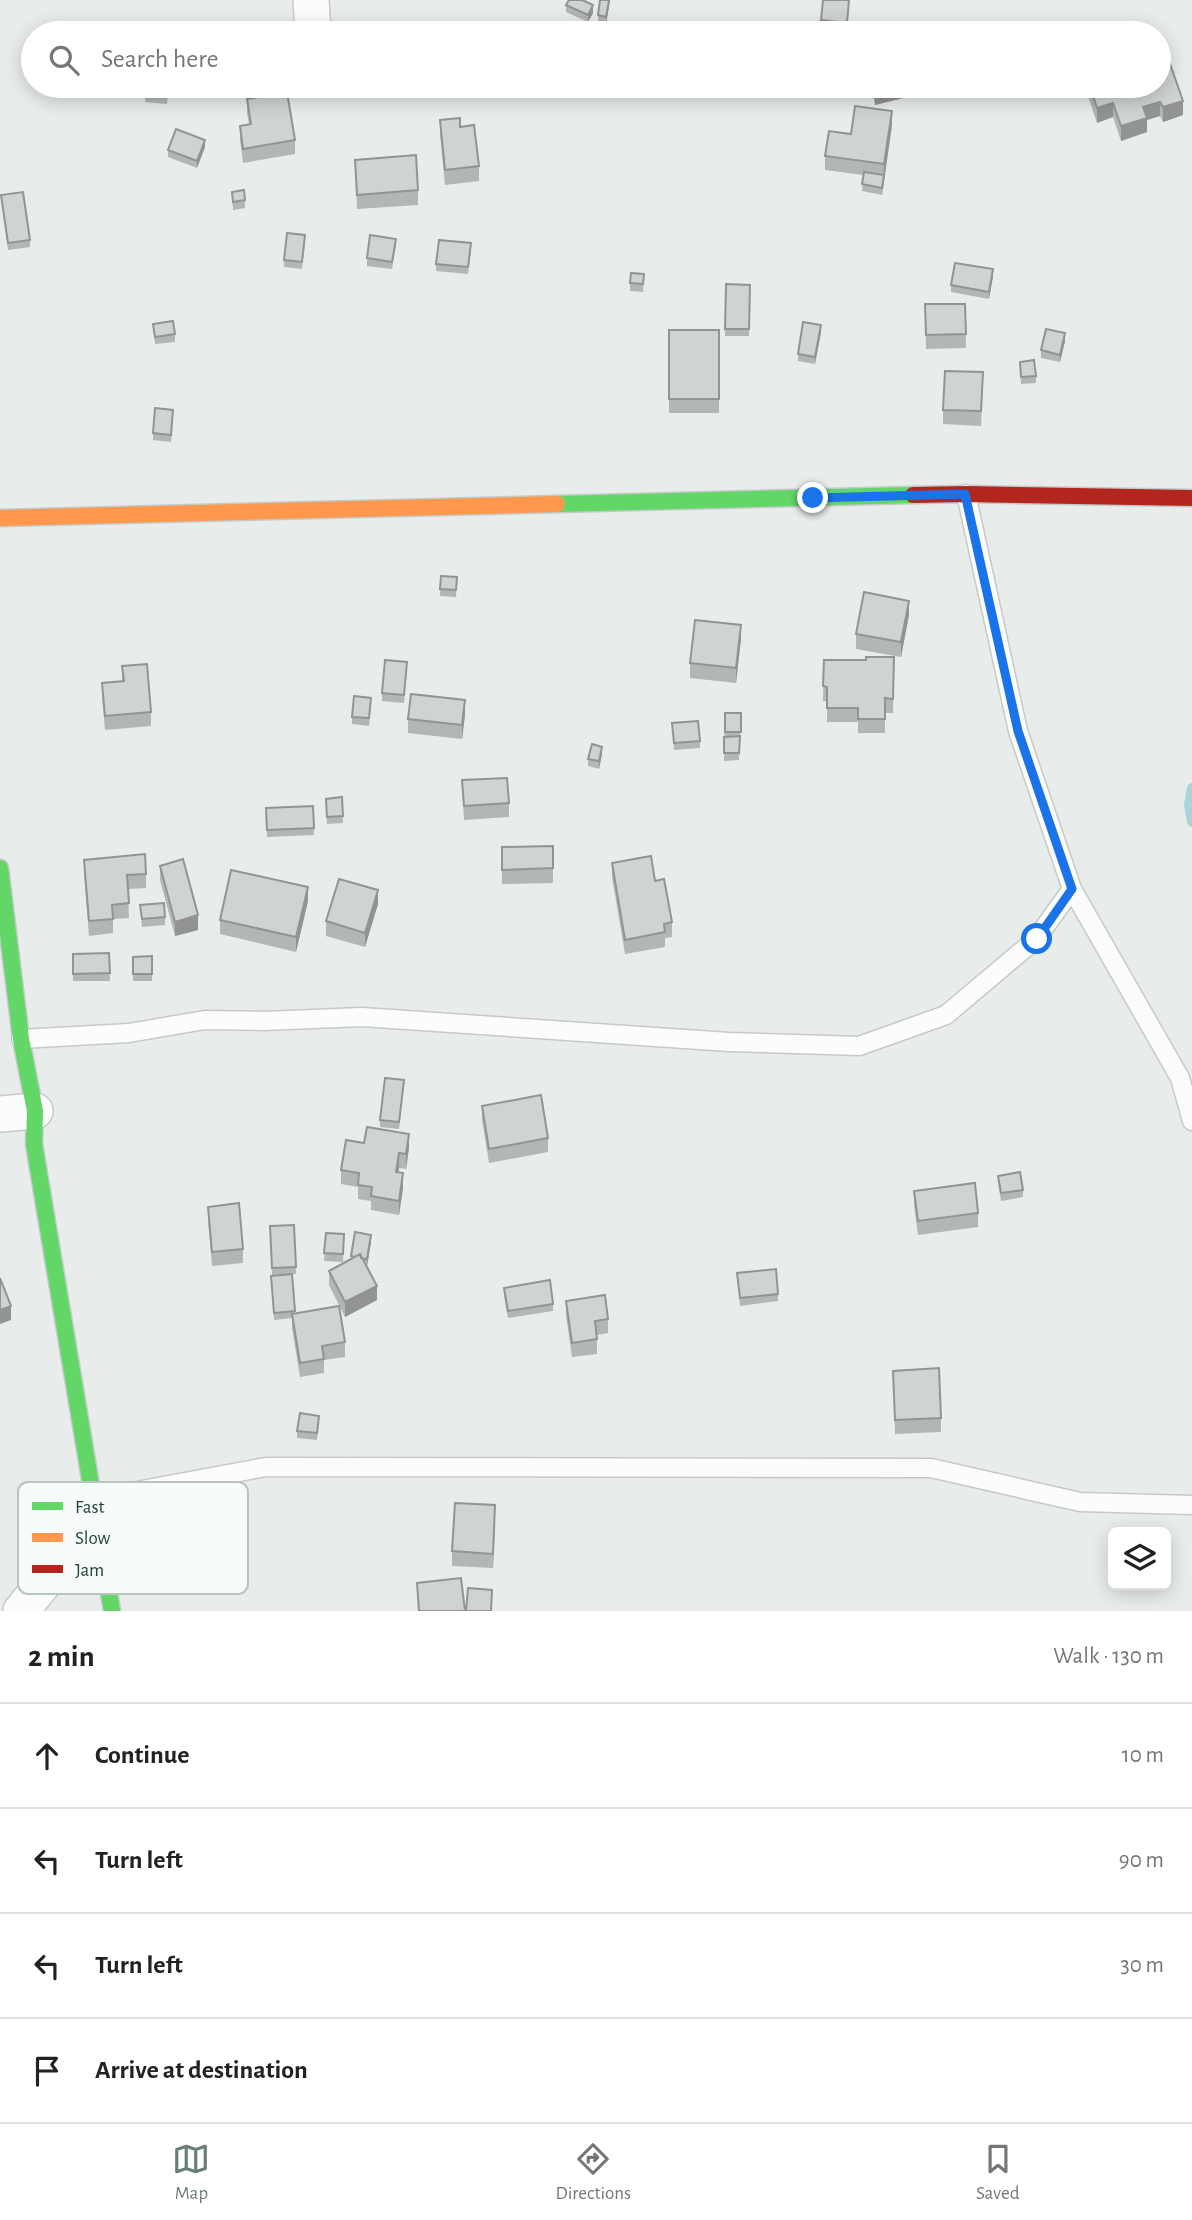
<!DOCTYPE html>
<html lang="en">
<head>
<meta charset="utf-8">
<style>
	:root { --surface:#fff; --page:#f6f6f6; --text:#222; --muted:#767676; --line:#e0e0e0; --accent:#697e78 }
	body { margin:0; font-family:"Alegreya Sans",sans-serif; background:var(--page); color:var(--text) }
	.controls { position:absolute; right:21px; bottom:21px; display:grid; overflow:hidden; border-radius:10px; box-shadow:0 4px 18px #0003 }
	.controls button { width:63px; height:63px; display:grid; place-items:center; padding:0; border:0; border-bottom:2px solid var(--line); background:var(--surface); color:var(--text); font:35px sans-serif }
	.stop { position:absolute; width:21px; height:21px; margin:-16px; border:5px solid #1a73e8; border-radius:50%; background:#fff }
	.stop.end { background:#1a73e8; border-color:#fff; box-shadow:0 2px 7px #0008 }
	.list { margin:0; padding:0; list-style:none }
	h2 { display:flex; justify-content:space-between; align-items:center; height:91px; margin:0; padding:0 28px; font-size:30px }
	h2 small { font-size:23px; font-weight:400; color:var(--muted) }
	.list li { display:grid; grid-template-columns:46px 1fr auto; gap:21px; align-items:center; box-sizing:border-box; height:105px; padding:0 28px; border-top:2px solid var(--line) }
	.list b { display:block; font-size:26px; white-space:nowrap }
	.list em { font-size:23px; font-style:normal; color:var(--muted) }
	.icon { flex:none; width:38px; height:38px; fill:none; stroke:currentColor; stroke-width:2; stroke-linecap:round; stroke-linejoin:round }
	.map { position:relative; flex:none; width:1192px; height:1611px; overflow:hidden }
	.search { position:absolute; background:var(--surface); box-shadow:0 4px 18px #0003; left:21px; right:21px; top:21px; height:77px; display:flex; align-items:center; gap:18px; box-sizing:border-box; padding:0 24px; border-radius:38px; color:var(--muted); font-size:26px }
	.sheet { height:511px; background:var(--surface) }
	nav { display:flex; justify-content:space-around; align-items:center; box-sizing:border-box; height:98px; border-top:2px solid var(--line); background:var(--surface); font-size:19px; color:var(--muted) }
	nav a { display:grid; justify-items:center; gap:4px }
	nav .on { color:var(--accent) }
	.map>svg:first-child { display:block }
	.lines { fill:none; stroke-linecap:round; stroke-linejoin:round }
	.stream { stroke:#a9d4db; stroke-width:10 }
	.lane-casing { stroke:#c5cac8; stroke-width:21 }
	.street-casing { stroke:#c5cac8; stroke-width:38 }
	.fast-casing { stroke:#c3cbc8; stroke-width:19 }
	.slow-casing { stroke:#c3cbc8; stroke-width:19 }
	.jam-casing { stroke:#c3cbc8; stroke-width:19 }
	.lane { stroke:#fcfcfc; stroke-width:18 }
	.street { stroke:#fcfcfc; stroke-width:35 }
	.fast { stroke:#63d668; stroke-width:16 }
	.slow { stroke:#ff974d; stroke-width:16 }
	.jam { stroke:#b3261e; stroke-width:16 }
	.wall { fill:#b2b6b5 }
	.shaded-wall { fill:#919493 }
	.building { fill:#cfd4d2; stroke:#919493; stroke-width:2 }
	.route { stroke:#1a73e8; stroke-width:9 }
	.key { fill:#f7fbf9; stroke:#b8c4c0; stroke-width:2 }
	.key-label { font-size:19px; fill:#24423a }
</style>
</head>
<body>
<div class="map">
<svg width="1192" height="1611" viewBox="0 0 1192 1611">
	<rect width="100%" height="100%" fill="#e8edeb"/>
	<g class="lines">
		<path class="stream" d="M1192 788 1189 805 1192 822"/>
		<g class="lane-casing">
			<path id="lane" d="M966 494 1018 731 1072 889 1180 1078 1192 1121
				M21 1039 129 1033 205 1020 264 1021 362 1017 729 1042 859 1046 946 1015 1036 939 1072 889
				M93 1499 266 1467 931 1468 1080 1502 1192 1505"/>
		</g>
		<g class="street-casing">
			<path id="street" d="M311 0 313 33
				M0 1114 35 1111
				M21 1611 42 1585 63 1537 93 1499"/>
		</g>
		<g class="fast-casing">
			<path id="fast" d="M557 504 913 495
				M0 868 21 1039 35 1111 34 1144 112 1611"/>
		</g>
		<g class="slow-casing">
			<path id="slow" d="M0 518 557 504"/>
		</g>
		<g class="jam-casing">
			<path id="jam" d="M913 495 966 494 1192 498"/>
		</g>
		<use href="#lane" class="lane"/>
		<use href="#street" class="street"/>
		<use href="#fast" class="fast"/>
		<use href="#slow" class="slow"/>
		<use href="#jam" class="jam"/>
	</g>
	<path class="wall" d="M610 0 606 24 598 22V15Z
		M566 5 593 13 588 22 566 12Z
		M849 6 847 30 821 27V20Z
		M146 86H169L167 104 145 102Z
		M871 86H907V97L875 105Z
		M1088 86H1159L1183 115 1163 122 1160 116 1147 120V132L1121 141 1113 117 1097 123 1088 96Z
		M247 99 295 140V154L243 163 240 140V126L249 125 247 113Z
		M440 120 460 127 479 166V181L445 185 440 134Z
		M892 125 882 195 862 191 863 175 825 170V156L851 134Z
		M205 147 197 168 168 157V150Z
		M355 160 418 190V205L357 209Z
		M232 192 245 200V208L233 210Z
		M1 195 30 240V247L8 250Z
		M305 242 302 269 284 267V260Z
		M396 246 392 269 367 266V258Z
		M471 251 468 274 436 271V264Z
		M993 276 989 299 951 292V285Z
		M644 281 643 292 630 291V283Z
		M726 284 750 285 749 336H725Z
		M925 304H965L966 348 926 349Z
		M153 324 175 334V342L155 344Z
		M669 330H719V413H669Z
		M821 332 815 364 798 361V354Z
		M1065 341 1060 362 1041 358V350Z
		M1020 362 1036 376V383L1021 384Z
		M983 386 981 426 943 424V410Z
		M173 417 171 442 153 440V433Z
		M441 576 457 577 456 597 440 596Z
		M909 615 901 657 856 649V634Z
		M741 639 736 683 690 678V663Z
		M894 657 893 713H885V733H858V722H827V701H823L824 660H866Z
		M122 666 151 712V726L105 730 102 697V683L122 681Z
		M407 669 404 703 382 701V693Z
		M371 705 369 726 352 724V717Z
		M725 713H741L739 760 724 761Z
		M465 715 462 739 408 733V719Z
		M672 723 700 741V748L674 750Z
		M602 754 599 769 588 766V759Z
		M462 780 509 803V817L464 820Z
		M342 797 343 823 327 824 326 799Z
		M313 806 314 835 267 837 266 808Z
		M553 846V883L502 884V847Z
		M84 860 146 874V888L128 889 129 918 113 919V933L89 936 84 874Z
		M612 863 655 881 672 922V937L665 938V947L625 954 612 877Z
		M160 866 198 930 175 936 160 880Z
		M308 901 296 952 220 934V920Z
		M378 904 365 947 326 936V921Z
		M140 905 165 917V925L142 927Z
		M109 953 110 981H73V954Z
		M152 956V981H133V957Z
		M404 1087 399 1129 380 1127V1120Z
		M482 1106 548 1138V1152L489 1163 482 1120Z
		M409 1148 406 1169 399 1168 398 1172 403 1188 399 1215 371 1210V1201L358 1199V1187L341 1184V1170Z
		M998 1176 1023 1190V1197L1001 1201 998 1183Z
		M914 1191 978 1213V1227L918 1235 914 1205Z
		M208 1207 243 1249V1263L212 1266 208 1221Z
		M294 1225 296 1274 272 1275 270 1226Z
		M355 1232 371 1242 367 1266H366L377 1300 345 1317 329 1285V1271L351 1259Z
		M326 1233 344 1234 343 1262 324 1261Z
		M737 1273 778 1294V1301L740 1306Z
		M292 1274 295 1314 345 1342V1357L324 1360V1373L300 1377 292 1328V1318L274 1320 271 1276Z
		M504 1288 553 1304V1311L508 1318 504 1296Z
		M566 1301 608 1319V1333L597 1335V1354L572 1357 566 1315Z
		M893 1371 941 1418V1432L895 1434Z
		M319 1423 317 1440 297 1438V1431Z
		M495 1520 493 1568 452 1566V1551Z
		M417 1583 465 1611H418Z"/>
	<path class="shaded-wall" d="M609 0H610L606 24V17Z
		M593 5V13L588 22V15Z
		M895 86H907V97L875 105V91Z
		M1183 101V115L1163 122V107Z
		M1160 102V116L1147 120V132L1121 141V126L1143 107Z
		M1113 103V117L1097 123V108Z
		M892 111V125L882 195 884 164Z
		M205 140V147L197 168V161Z
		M993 269V276L989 299V292Z
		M821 325V332L815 364V357Z
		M1065 333V341L1060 362V355Z
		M909 601V615L901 657V642Z
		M741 625V639L736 683V668Z
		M465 700V715L462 739V725Z
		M602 747V754L599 769V761Z
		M308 887V901L296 952V937Z
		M378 890V904L365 947V933Z
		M198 915V930L175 936V922Z
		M409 1134V1148L406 1169V1154Z
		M399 1153V1168L396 1186V1172Z
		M403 1173V1188L399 1215V1201Z
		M371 1235V1242L367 1266V1259Z
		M377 1286V1300L345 1317V1302Z
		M11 1306V1320L0 1324V1310Z
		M495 1505V1520L493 1568V1554Z"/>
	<path class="building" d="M569 0H582L593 5 588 15 566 5Z
		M600 0H609L606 17 598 15Z
		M823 0H849L847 23 821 20Z
		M1167 55 1183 101 1163 107 1160 102 1143 107 1147 118 1121 126 1113 103 1097 108 1090 86H1159V58Z
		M146 86H168L167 97 145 95Z
		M874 86H895L875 91Z
		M287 92 295 140 243 149 240 126 251 124 247 99Z
		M855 106 892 111 884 164 825 156 829 131 851 134Z
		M460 118V127L474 125 479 166 445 170 440 120Z
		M176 129 205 140 197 161 168 150Z
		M416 155 418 190 357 195 355 160Z
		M864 172 884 175 882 188 862 184Z
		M244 190 245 200 233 202 232 192Z
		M23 192 30 240 8 243 1 195Z
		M287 233 305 235 302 262 284 260Z
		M370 235 396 239 392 262 367 258Z
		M439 240 471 243 468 267 436 264Z
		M955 263 993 269 989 292 951 285Z
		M631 273 644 274 643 284 630 283Z
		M726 284 750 285 749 329H725Z
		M925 304H965L966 334 926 335Z
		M173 321 175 334 155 337 153 324Z
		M803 322 821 325 815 357 798 354Z
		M1046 329 1065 333 1060 355 1041 350Z
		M669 330H719V399H669Z
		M1034 360 1036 376 1021 377 1020 362Z
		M945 371 983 372 981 411 943 410Z
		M155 408 173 410 171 435 153 433Z
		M441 576 457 577 456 590 440 589Z
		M864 592 909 601 901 642 856 634Z
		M695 620 741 625 736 668 690 663Z
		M866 657H894L893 699 885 698V719H858V708H827V687L823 686 824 660H866Z
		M385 660 407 662 404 695 382 693Z
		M147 664 151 712 105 716 102 683 124 681 122 666Z
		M411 694 465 700 462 725 408 719Z
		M354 696 371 698 369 718 352 717Z
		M725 713H741V732H725Z
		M698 721 700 741 674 743 672 723Z
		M740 736 739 753H724V737Z
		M592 744 602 747 599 761 588 759Z
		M507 778 509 803 464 806 462 780Z
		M342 797 343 816 327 817 326 799Z
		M313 806 314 828 267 830 266 808Z
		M553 846V868L502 870V847Z
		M145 854 146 874 127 875 129 903 112 905 113 919 89 921 84 860Z
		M651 856 655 881 664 879 672 922 664 924 665 932 625 940 612 863Z
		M183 859 198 915 175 922 160 866Z
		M231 870 308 887 296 937 220 920Z
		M339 879 378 890 365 933 326 921Z
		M164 903 165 917 142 919 140 905Z
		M109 953 110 973 73 974V954Z
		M152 956V974H133V957Z
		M385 1078 404 1080 399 1122 380 1120Z
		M541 1095 548 1138 489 1149 482 1106Z
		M367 1127 409 1134 406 1154 399 1153 396 1172 403 1173 399 1201 371 1196 372 1187 358 1185 359 1173 341 1170 346 1140 364 1143Z
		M1020 1172 1023 1190 1001 1193 998 1176Z
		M975 1183 978 1213 918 1221 914 1191Z
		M239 1203 243 1249 212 1252 208 1207Z
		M294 1225 296 1267 272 1268 270 1226Z
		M355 1232 371 1235 367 1259 361 1258 360 1254 355 1257 351 1256Z
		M326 1233 344 1234 343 1254 324 1253Z
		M360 1254 377 1286 345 1302 329 1271Z
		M776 1269 778 1294 740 1298 737 1273Z
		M292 1274 295 1311 274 1313 271 1276Z
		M0 1278 11 1306 0 1310Z
		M550 1280 553 1304 508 1311 504 1288Z
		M605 1295 608 1319 595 1321 597 1339 572 1343 566 1301Z
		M339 1306 345 1342 322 1346 324 1359 300 1363 292 1314Z
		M939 1368 941 1418 895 1420 893 1371Z
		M300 1413 319 1416 317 1433 297 1431Z
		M455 1503 495 1505 493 1554 452 1551Z
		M461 1578 465 1611H419L417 1583Z
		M468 1588 492 1590 491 1611H466Z"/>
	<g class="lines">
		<path class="route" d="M813 498 965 494 1018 731 1072 889 1037 939"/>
	</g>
	<rect x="18" y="1482" width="230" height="112" rx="10" class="key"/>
	<rect x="32" y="1502" width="31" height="8" fill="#63d668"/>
	<rect x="32" y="1533" width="31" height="9" fill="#ff974d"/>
	<rect x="32" y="1565" width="31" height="8" fill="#b3261e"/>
	<g class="key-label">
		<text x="75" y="1513">Fast</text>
		<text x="75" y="1544">Slow</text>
		<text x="75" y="1576">Jam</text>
	</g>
</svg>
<div class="controls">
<button><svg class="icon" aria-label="layers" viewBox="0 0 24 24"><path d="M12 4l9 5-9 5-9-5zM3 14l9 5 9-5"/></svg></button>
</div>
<div class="stop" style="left:1037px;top:939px"></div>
<div class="stop end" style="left:813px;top:498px"></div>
<div class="search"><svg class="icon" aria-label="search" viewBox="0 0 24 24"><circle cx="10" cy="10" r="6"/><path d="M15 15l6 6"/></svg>Search here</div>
</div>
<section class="sheet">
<h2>2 min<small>Walk · 130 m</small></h2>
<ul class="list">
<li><svg class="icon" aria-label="ahead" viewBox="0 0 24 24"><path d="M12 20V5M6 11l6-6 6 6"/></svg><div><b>Continue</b></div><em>10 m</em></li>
<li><svg class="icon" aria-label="left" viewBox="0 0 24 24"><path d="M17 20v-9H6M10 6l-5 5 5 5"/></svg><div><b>Turn left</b></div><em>90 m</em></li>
<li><svg class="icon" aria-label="left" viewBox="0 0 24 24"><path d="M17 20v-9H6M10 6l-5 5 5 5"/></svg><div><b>Turn left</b></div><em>30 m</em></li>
<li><svg class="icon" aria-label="arrive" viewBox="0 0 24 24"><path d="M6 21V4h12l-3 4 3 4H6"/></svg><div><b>Arrive at destination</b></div></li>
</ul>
</section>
<nav>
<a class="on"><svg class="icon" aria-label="map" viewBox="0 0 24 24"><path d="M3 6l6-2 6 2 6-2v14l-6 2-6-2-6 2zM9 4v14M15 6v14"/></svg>Map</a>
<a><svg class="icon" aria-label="directions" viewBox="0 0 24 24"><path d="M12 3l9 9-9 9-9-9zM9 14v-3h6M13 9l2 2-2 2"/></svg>Directions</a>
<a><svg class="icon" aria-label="saved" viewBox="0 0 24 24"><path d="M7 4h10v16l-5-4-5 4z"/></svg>Saved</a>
</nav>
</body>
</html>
